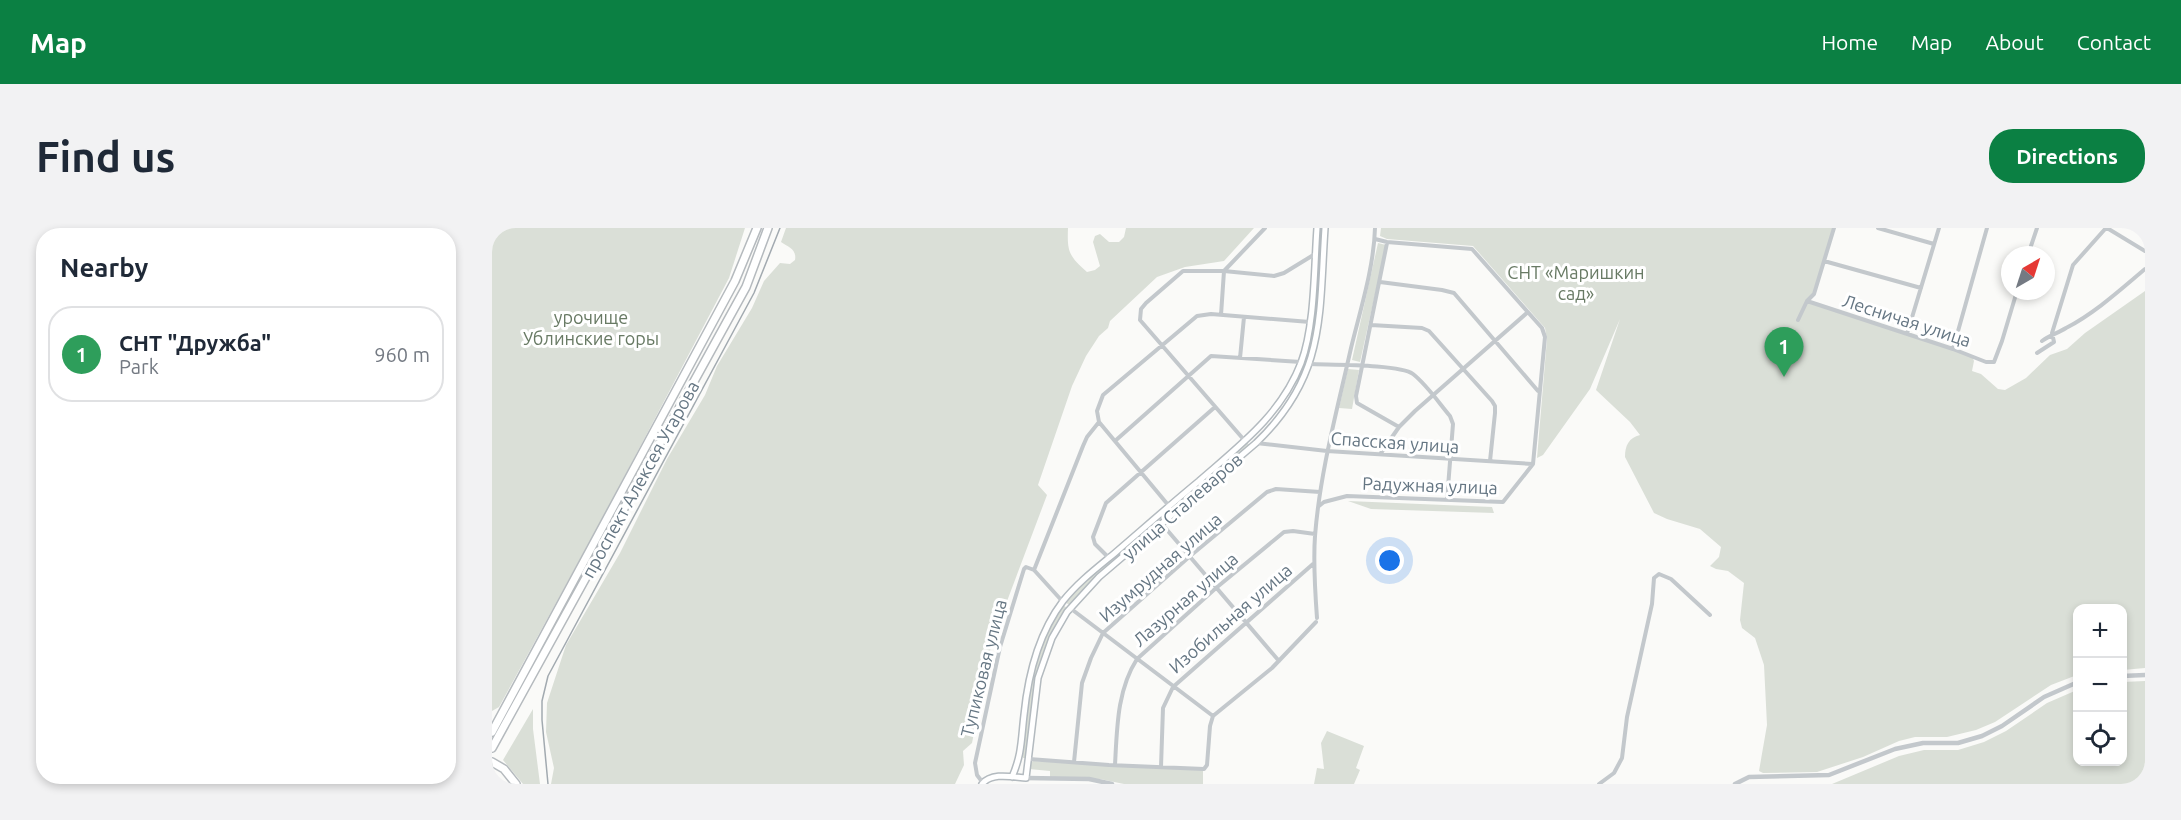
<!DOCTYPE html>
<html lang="en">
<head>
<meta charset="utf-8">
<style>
	:root { --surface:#fff; --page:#f2f2f3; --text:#1f2937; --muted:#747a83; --line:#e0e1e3; --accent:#0b8043 }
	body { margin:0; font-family:Ubuntu,sans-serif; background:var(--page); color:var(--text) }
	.controls { position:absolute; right:18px; bottom:18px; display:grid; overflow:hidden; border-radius:12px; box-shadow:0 3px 9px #0003 }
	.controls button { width:54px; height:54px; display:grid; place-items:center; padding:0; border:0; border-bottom:2px solid var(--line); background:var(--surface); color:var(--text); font:30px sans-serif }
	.compass { position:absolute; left:1509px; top:18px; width:54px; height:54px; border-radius:50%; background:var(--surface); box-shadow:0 3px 9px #0003; rotate:39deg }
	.you { position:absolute; left:898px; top:333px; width:21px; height:21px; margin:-15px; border:4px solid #fff; border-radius:50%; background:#1a73e8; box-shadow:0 0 0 9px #1a73e833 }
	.badge { display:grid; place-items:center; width:39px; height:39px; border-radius:50%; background:var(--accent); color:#fff; font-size:20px; font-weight:700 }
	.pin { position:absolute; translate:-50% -50px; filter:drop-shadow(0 2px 3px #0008) }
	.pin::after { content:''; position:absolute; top:32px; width:21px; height:18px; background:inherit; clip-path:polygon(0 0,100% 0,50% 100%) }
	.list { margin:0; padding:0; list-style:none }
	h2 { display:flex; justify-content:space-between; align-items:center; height:78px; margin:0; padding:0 24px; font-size:26px }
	h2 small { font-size:20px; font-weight:400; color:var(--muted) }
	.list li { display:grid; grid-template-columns:39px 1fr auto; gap:18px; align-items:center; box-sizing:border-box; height:96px; margin:0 12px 12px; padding:0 12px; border:2px solid var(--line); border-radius:24px }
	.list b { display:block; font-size:22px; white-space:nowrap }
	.list p { margin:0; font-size:20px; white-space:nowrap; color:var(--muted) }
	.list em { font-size:20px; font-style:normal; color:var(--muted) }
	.icon { flex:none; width:33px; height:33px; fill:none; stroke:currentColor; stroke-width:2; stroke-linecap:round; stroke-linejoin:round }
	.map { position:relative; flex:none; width:1653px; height:556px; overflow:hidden; border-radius:24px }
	header { display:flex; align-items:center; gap:36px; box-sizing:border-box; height:84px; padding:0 30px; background:var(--accent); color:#fff }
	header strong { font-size:28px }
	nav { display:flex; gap:33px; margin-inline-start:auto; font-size:21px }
	.intro { display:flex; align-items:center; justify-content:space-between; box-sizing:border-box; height:144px; padding:0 36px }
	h1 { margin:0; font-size:42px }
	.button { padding:15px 27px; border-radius:24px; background:var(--accent); color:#fff; font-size:21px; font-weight:700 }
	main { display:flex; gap:36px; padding:0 36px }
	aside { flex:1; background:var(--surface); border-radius:24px; box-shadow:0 3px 9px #0003 }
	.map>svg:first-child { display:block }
	.green { fill:#dadfd7 }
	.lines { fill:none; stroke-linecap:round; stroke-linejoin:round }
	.secondary-casing { stroke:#b3babf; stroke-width:8 }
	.primary-casing { stroke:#b5babe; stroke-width:10 }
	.minor { stroke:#c3c8cc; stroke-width:4 }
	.tertiary { stroke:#c3c8cc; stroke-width:4.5 }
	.secondary { stroke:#fff; stroke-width:5 }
	.primary { stroke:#fff; stroke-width:7 }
	.tram { stroke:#a2aab0; stroke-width:1.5 }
	.labels { text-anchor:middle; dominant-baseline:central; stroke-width:6; stroke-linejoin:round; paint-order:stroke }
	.park-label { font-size:18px; fill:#687a64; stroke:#fff }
	.street-label { font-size:18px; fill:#657683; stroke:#fff }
</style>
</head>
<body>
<header>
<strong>Map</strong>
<nav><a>Home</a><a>Map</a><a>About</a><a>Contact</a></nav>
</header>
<div class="intro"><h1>Find us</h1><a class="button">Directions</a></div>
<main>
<aside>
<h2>Nearby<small></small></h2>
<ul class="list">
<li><span class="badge" style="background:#2e9e5b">1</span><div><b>СНТ &quot;Дружба&quot;</b><p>Park</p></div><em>960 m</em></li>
</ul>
</aside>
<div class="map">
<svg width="1653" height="556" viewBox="0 0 1653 556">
	<rect width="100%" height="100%" fill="#fafaf8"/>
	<path class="green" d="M0 0H253L237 50 110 291 7 479 0 483Z
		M294 0H576C575 24 577 28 595 44L603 42 608 38 601 14 603 8 608 6 617 14H627L632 9 634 0H762L732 33 693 39 665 49 618 93 616 100 607 108 594 128 580 158 546 257 555 267 500 413 480 515 471 523 472 537 463 556H59L62 540 54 504 55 475 74 417 128 325 175 231 213 167 225 138 260 80 272 53 288 35 298 36 303 32C305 21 296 19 289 14Z
		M889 0H1342L1322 66 1316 73 1480 128 1482 133 1480 143 1489 146 1506 161 1513 162 1534 150 1558 127 1575 121 1593 105 1653 63V440L1631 442 1630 380H1586L1585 447 1559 457 1503 494 1484 502 1455 509H1423L1407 513 1371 529 1325 544 1271 545 1267 543 1275 497 1272 437 1263 410 1250 400 1248 392 1252 355 1236 343 1224 341 1218 338 1227 329 1229 319 1208 301 1175 291 1162 285 1133 229C1133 217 1137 210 1148 207L1138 194 1104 162 1128 91 1098 161 1051 227 1045 230 1055 111 1053 100 981 18 895 11 888 8Z
		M886 15 894 17 868 134 860 132Z
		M856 141 867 142 860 181 847 180Z
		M755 214 758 218 669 293 667 290Z
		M856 273 1000 279 1002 285 879 281Z
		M665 292 667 295 592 361 578 377 574 375 589 356Z
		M571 377 575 380C566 397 555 413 549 431 539 463 540 497 534 530H531C529 477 541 421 571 377Z
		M1653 453V556H1340L1407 528 1432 522H1466L1492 514 1514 503 1555 475 1585 462 1586 534H1630L1631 454Z
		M41 481V501L48 556H31L11 532Z
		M835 503 872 518 864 540 868 542 862 556H822L825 540 832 541 829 515Z
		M541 533 711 542V556H632L608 551 558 550V543L537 541 538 535Z"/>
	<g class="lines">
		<g class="secondary-casing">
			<path id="secondary" d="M520 549C530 526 529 512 532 487 536 447 546 406 571 373 586 354 606 339 624 324 652 300 679 276 707 253 747 218 789 187 809 135 823 97 822 41 825 0
				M490 556C500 544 520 549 534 550L546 450 560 410 575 384 607 349 764 215C834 148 827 89 833 0"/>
		</g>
		<g class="primary-casing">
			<path id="primary" d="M0 504 243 53 265 0
				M0 520 254 59 276 0
				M0 534 12 541 24 556"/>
		</g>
		<path class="minor" d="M1386 0 1442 16
			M1615 0 1653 23
			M895 15 864 168 865 175 907 199
			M1536 27 1545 0
			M1332 33 1429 60
			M888 54 950 62 962 65 1046 163
			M1315 73 1461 121 1494 134H1502L1510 113 1525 63
			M729 87 732 43 773 0
			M1306 92 1315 73 1322 66 1342 0
			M879 97 930 100 937 103 1000 173 1003 178V185L998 233
			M1415 106 1447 0
			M1550 113C1558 107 1566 105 1574 100 1603 85 1628 62 1653 41
			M1461 121 1495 0
			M1545 125 1562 114 1560 105 1581 37 1614 0
			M748 130 752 89
			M818 136C838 137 908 136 921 146 935 157 947 175 958 188L961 196 955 272
			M607 194 677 278
			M623 213 719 128 809 134
			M753 213 648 92 649 81 654 75 691 43H732L782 48 792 45 823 26
			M764 215 835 223 1040 236
			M889 225 907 199 923 183 1036 84
			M827 278 832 274 855 268 1011 274 1041 236 1053 109 1050 100 980 21 895 14 883 11
			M670 296 787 433
			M617 330 603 316 601 309 614 275 723 179
			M542 342 591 218 595 209 607 194 605 183 611 167 705 88 719 86 818 94
			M542 342 571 374
			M578 380 721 488
			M825 390C823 363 821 336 823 308 828 244 845 183 859 120 868 83 882 39 883 0
			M537 531 617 537 712 541 715 537 718 498 721 488 780 440 824 394
			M582 534 590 455 599 430 611 405 697 329 775 264 784 261 828 264
			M623 537C625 501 625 462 645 431L724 360 792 304 801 303 823 306
			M669 539 671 480 681 459 821 336
			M491 555 485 547 483 535 508 419 532 341 534 339 542 342
			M1107 556 1122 545 1130 530 1135 489 1160 376 1162 350 1167 346 1179 351 1218 387"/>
		<path class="tertiary" d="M1630 448 1653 447
			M534 550 597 551 620 556
			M1243 556 1257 549 1337 547 1403 521 1431 515H1466L1490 508 1510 498 1552 469 1586 454"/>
		<use href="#secondary" class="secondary"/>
		<use href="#primary" class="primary"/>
		<path class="tram" d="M56 556 50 492V473L56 448 262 65 288 0"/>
	</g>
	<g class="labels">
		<g class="park-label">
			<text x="1084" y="44">СНТ «Маришкин<tspan x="1084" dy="21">сад»</tspan></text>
			<text x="99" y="89">урочище<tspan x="99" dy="21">Ублинские горы</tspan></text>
		</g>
		<g class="street-label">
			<text transform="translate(1415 92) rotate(18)">Лесничая улица</text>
			<text transform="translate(903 214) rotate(4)">Спасская улица</text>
			<text transform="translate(148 251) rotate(-61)">проспект Алексея Угарова</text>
			<text transform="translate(938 257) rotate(2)">Радужная улица</text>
			<text transform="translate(690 278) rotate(-41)">улица Сталеваров</text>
			<text transform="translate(668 339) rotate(-41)">Изумрудная улица</text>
			<text transform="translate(693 371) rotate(-41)">Лазурная улица</text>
			<text transform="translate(738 390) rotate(-41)">Изобильная улица</text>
			<text transform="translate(491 440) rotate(-76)">Тупиковая улица</text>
		</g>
	</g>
</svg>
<div class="controls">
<button>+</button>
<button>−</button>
<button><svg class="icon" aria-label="locate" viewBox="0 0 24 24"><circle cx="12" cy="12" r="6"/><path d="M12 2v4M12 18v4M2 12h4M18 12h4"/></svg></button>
</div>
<svg class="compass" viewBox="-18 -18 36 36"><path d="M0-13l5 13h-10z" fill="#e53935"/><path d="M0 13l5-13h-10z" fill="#747a83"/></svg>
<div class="you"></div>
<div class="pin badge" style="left:1292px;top:149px;background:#2e9e5b">1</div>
</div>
</main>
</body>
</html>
